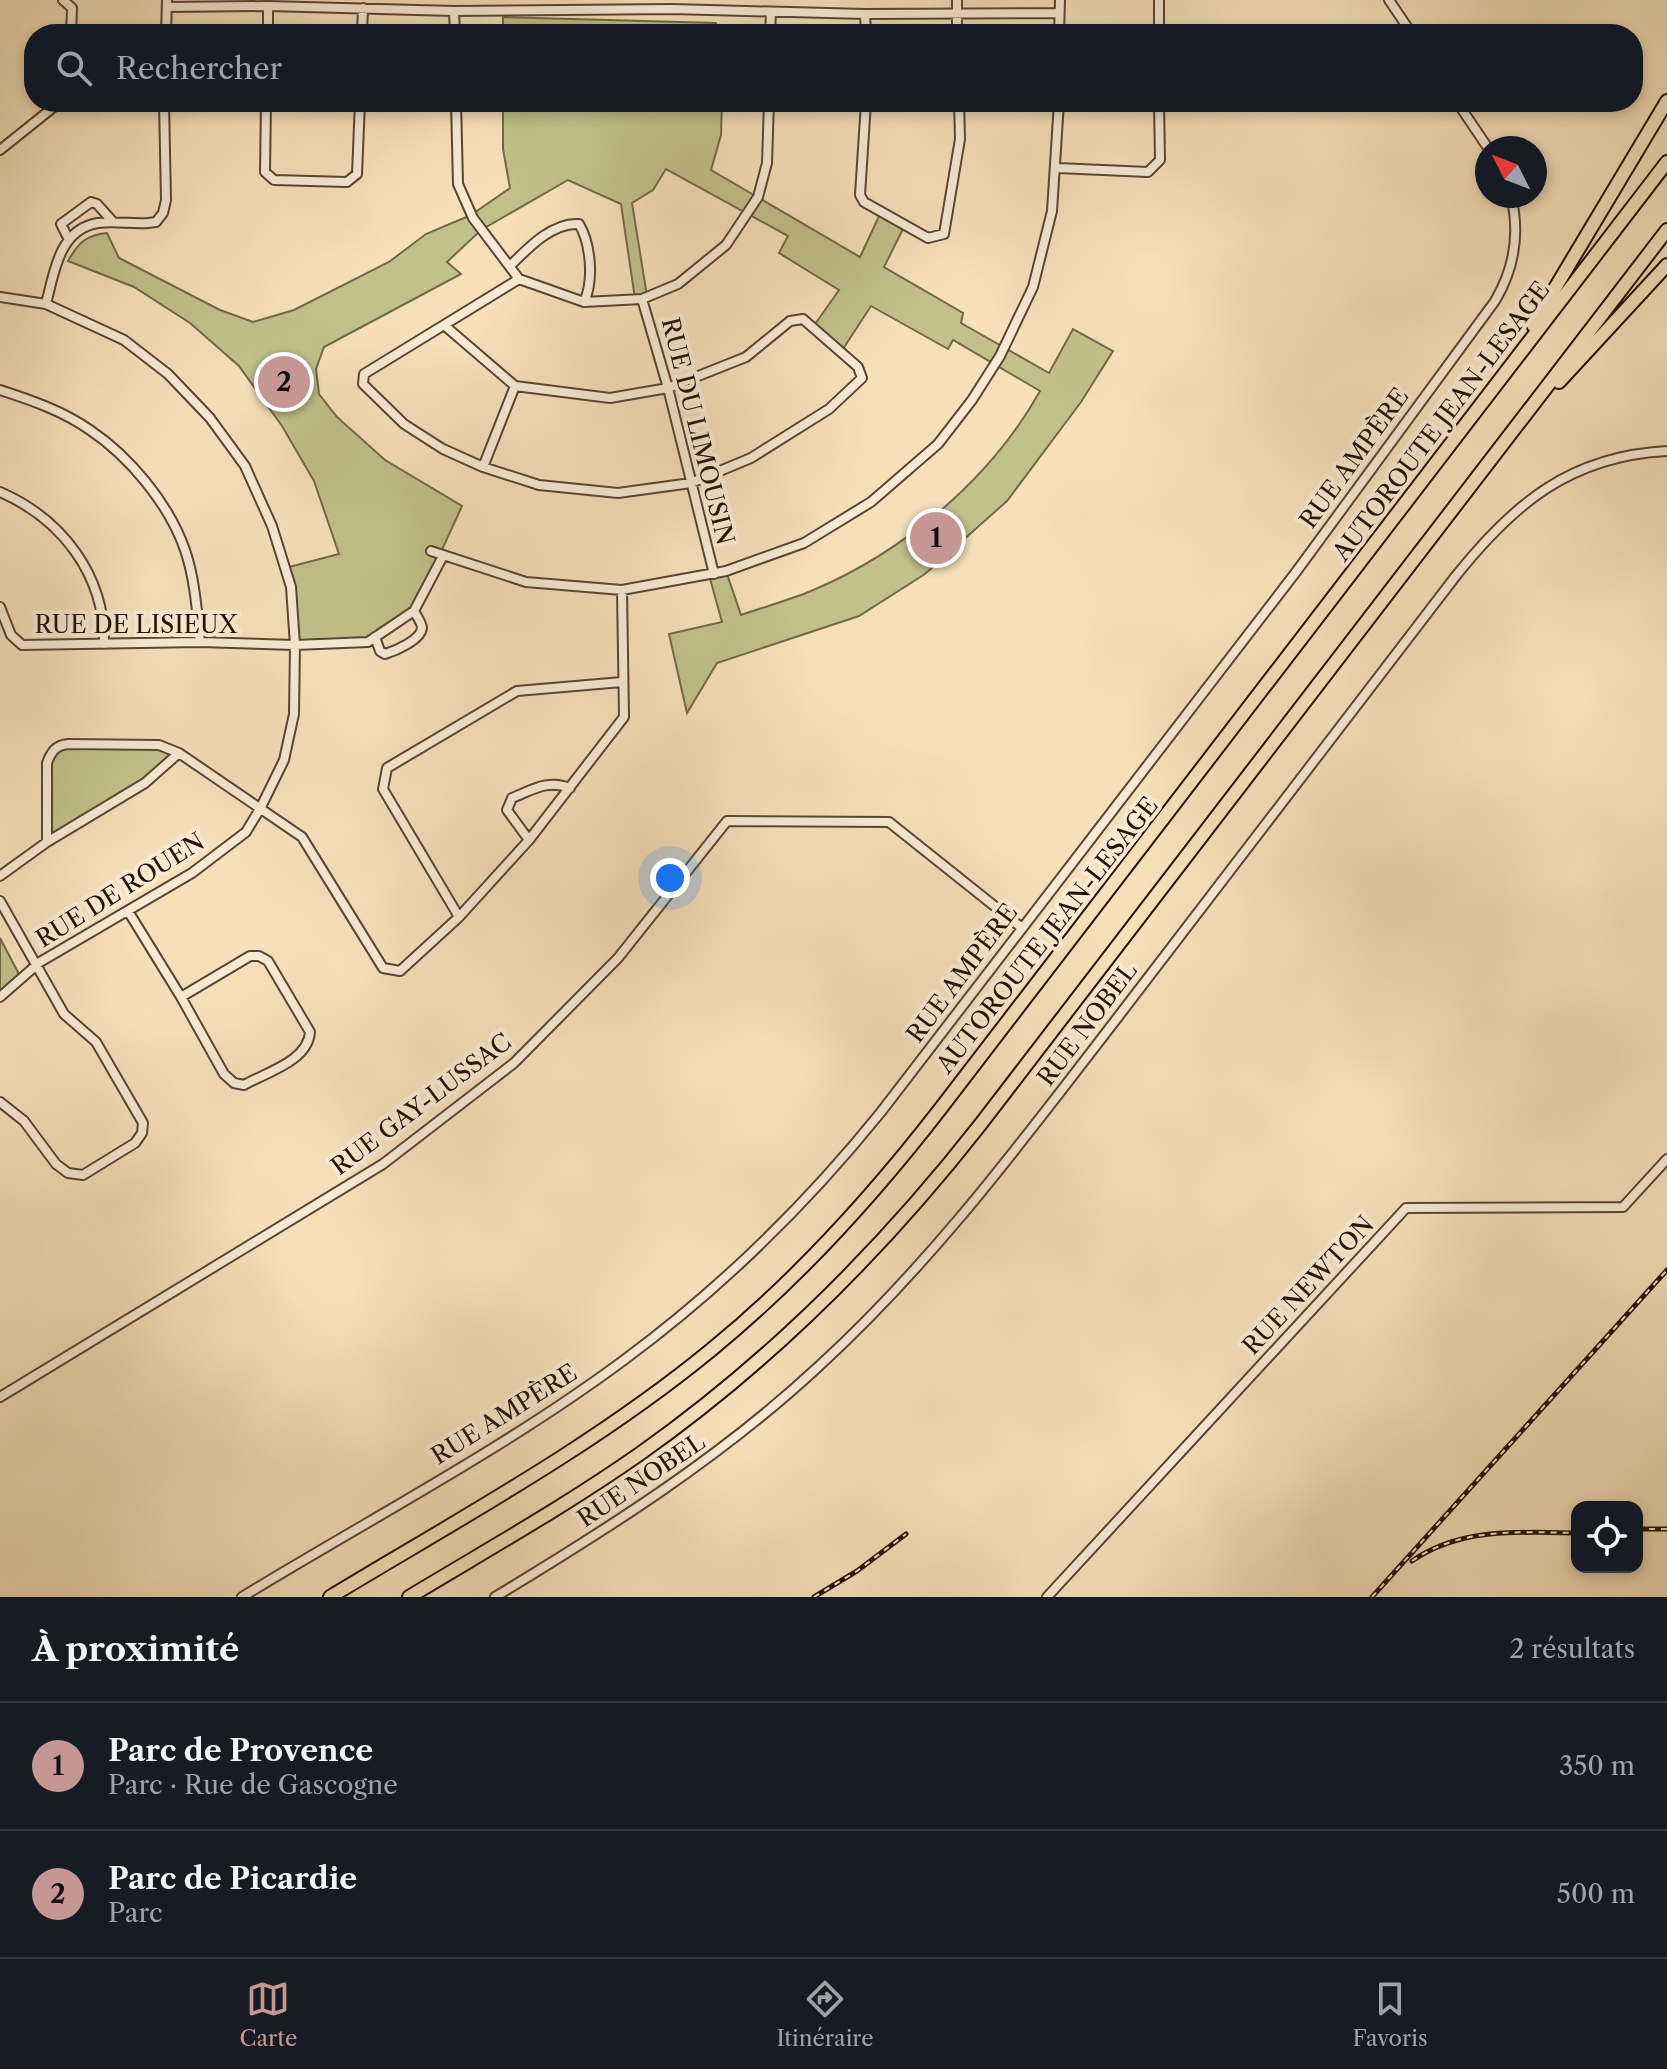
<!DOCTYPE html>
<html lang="fr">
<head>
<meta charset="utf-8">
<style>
	:root { --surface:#171b24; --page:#20242c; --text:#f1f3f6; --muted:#9ea1a6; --line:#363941; --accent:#c59692 }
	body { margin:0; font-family:"Libre Caslon Text",serif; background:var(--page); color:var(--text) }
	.controls { position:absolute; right:24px; bottom:24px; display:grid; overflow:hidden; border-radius:16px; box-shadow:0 4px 12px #0003 }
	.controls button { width:72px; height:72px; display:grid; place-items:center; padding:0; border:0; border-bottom:2px solid var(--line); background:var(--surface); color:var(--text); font:40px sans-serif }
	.compass { position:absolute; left:1475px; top:136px; width:72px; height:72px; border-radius:50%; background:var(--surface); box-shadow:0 4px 12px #0003; rotate:312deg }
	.you { position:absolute; left:670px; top:878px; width:28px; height:28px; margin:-20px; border:6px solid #fff; border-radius:50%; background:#1a73e8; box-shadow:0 0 0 12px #1a73e833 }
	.badge { display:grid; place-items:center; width:52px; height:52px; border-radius:50%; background:var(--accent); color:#111; font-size:26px; font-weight:700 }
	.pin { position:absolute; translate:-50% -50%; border:4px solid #fff; box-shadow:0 2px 8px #0006 }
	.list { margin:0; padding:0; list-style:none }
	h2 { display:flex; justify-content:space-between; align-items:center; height:104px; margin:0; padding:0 32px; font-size:34px }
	h2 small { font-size:26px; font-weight:400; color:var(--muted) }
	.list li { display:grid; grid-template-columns:52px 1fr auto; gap:24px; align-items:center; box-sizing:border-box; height:128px; padding:0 32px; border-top:2px solid var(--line) }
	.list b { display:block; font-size:30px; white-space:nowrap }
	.list p { margin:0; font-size:26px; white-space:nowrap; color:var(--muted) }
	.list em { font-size:26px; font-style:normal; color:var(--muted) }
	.icon { flex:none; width:44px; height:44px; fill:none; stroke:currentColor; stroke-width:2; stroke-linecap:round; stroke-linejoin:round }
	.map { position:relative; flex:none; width:1667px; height:1597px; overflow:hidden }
	.search { position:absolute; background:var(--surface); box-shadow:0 4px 12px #0003; left:24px; right:24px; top:24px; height:88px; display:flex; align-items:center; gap:20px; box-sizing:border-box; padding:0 28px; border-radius:32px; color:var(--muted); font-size:30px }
	.sheet { height:360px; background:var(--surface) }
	nav { display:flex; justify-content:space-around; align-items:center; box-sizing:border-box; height:112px; border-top:2px solid var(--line); background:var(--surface); font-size:22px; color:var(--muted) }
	nav a { display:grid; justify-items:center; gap:4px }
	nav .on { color:var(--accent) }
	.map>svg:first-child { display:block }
	.green { fill:#c2c08b; stroke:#72694a; stroke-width:2 }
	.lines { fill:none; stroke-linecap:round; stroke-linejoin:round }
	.minor-casing { stroke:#584634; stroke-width:12 }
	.highway-casing { stroke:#231208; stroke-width:16 }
	.minor { stroke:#f8ebd2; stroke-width:8 }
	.highway { stroke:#f5e0ba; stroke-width:12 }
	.rail-casing { stroke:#231208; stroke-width:5 }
	.rail { stroke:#f8ebd2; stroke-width:2; stroke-dasharray:6; stroke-linecap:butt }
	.labels { text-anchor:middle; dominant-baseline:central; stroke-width:8; stroke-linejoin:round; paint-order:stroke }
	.street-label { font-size:24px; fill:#231208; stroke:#f8ebd2 }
</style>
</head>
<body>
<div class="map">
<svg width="1667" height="1597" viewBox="0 0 1667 1597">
	<rect width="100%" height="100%" fill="#f5e0ba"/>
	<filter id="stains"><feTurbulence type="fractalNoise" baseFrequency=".0025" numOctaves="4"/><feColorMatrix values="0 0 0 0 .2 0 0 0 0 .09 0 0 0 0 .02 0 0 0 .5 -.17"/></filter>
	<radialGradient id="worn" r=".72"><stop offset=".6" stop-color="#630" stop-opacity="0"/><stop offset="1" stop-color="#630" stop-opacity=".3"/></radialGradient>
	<path class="green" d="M503 17 716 23V34H503Z
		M503 102H722L721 135 711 170 860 257 881 212 905 225 884 267 963 313 961 323 1049 373 1073 329 1113 351 1081 402 1007 501 925 574 859 616 717 663 687 713 669 634 722 622 709 575 726 571 741 615C764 607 789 600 811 591 904 552 991 479 1040 391L953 340 948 349 871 306 841 352 813 327 839 290 779 253 788 236 666 169 653 190 632 203 647 296 635 299 621 204 568 180 481 230 447 262 461 274 324 347 316 369 319 394 337 417 385 460 462 506 414 611 368 642 295 645 285 568 339 554 314 481 282 426 239 366 190 323 134 287 68 261C78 243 86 235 107 233L119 258 220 310 253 322 294 310 389 262 426 234 471 215 510 188 503 149Z
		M61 745H159L179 753 145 783 47 842V763Z
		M0 938 21 978 0 997Z"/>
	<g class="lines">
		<g class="minor-casing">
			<path id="minor" d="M63 0 72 8 71 34
				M957 0V34
				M1159 0V34
				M1389 0 1412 34
				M167 7 268 6 454 11 672 9 865 14 1059 13
				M454 11 455 34
				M865 14 866 34
				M166 34 167 0
				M268 34V6
				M362 34 363 8
				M770 34 771 12
				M1059 34 1060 0
				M266 102 265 172 274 180 347 182 357 174 360 102
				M456 102 458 184 473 218 519 279 584 302 642 299 678 284 726 245 758 197 767 163 769 102
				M866 102 860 195 864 202 928 238 944 234 960 139 959 102
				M1457 102 1488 148
				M0 150 60 102
				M1057 168 1148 172 1160 160 1159 102
				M68 238 61 224 91 202 97 204 113 222
				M510 266C527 249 552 222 579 224 591 244 594 281 584 302
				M0 297 46 304 124 340 168 374 210 418 245 466 272 526 291 587 295 645 294 714 284 760 261 807 246 832 192 873 40 962 0 997
				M642 299 668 388 714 574
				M46 304C54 273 59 229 98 223 114 221 131 224 148 223L156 222 163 213 166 200 164 102
				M444 325 515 386 610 398 668 388 746 357 790 321 803 319 858 367 862 378 829 409 751 458 691 483 618 493 539 485 483 467 443 449 404 424 363 384 364 374 519 279
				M0 390C31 400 63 411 90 430 130 457 169 504 185 550 195 579 197 612 200 642
				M483 467 515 386
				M0 492C62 519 105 575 104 644
				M431 551 526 582 622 590 726 571 804 543 871 502 938 444 972 400 1000 356 1033 287 1052 211 1059 102
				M0 607 11 635 22 645 200 642 295 645 368 642 414 611 443 556
				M375 637 380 651 385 654C395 651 421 640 422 628 422 623 416 615 414 611
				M529 840 507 810 512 798C532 790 548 779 570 788
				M47 842V763C51 752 56 745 68 744L159 745 179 753 302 837 383 968 400 971 459 917 529 840 624 717 622 590
				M0 876 47 842 145 783 179 753
				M0 901 64 1014 96 1042 143 1123 142 1133 135 1143 83 1175 68 1173 56 1164 24 1121 0 1102
				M128 911 181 997 224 1074 234 1083 244 1085C267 1072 308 1061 310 1032L268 961 259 956H250L181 997
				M459 917 383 789 387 768 517 691 622 682
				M0 1397 383 1164 514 1063 618 958 727 821 889 822 1022 928
				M242 1597C370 1519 504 1449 624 1360 720 1289 806 1205 881 1112L1296 572 1495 301C1514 269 1520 233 1511 196
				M495 1597C609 1528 720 1458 818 1367 933 1262 1024 1139 1118 1017 1230 870 1342 723 1455 577 1513 504 1570 456 1667 451
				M1047 1597 1406 1208 1623 1207 1667 1159"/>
		</g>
		<g class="highway-casing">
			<path id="highway" d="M1533 325 1667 101
				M1559 382 1667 265
				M330 1597C459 1519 594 1446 711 1350 798 1279 873 1196 941 1108L1667 162
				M409 1597C487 1550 567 1505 641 1453 771 1361 882 1250 980 1125L1667 230"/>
		</g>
		<use href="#minor" class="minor"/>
		<use href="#highway" class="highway"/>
		<g class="rail-casing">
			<path id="rail" d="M1637 1529H1667
				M1412 1561C1461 1527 1520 1532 1577 1533
				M814 1597 857 1571 906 1534
				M1372 1597 1667 1270"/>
		</g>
		<use href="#rail" class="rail"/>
	</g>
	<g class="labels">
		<g class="street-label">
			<text transform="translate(1441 421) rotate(-53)">AUTOROUTE JEAN-LESAGE</text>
			<text transform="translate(698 431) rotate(76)">RUE DU LIMOUSIN</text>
			<text transform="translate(1354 458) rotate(-54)">RUE AMPÈRE</text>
			<text x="136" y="624">RUE DE LISIEUX</text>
			<text transform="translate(120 890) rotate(-32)">RUE DE ROUEN</text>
			<text transform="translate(1047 935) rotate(-52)">AUTOROUTE JEAN-LESAGE</text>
			<text transform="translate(962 973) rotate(-53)">RUE AMPÈRE</text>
			<text transform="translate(1087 1024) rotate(-53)">RUE NOBEL</text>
			<text transform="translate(421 1104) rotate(-37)">RUE GAY-LUSSAC</text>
			<text transform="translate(1308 1285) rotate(-47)">RUE NEWTON</text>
			<text transform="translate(504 1414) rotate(-32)">RUE AMPÈRE</text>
			<text transform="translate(641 1480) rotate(-34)">RUE NOBEL</text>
		</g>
	</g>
	<rect width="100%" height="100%" filter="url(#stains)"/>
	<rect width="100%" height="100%" fill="url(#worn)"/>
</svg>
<div class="controls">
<button><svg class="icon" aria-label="locate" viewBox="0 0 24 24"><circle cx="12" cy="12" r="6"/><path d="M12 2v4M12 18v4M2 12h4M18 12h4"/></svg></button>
</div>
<svg class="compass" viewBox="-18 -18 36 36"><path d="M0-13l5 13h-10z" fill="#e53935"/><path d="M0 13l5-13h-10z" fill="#9ea1a6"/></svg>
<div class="you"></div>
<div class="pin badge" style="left:936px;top:538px">1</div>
<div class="pin badge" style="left:284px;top:382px">2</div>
<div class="search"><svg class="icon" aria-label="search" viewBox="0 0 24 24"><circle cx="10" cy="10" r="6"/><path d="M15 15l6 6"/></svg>Rechercher</div>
</div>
<section class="sheet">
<h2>À proximité<small>2 résultats</small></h2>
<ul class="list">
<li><span class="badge">1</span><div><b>Parc de Provence</b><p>Parc · Rue de Gascogne</p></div><em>350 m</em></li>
<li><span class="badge">2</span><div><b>Parc de Picardie</b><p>Parc</p></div><em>500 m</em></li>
</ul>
</section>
<nav>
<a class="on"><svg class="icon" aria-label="map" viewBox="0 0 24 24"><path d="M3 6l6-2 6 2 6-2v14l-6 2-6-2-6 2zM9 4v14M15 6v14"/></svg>Carte</a>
<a><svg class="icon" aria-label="directions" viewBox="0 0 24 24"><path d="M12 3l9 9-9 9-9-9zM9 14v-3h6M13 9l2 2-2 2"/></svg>Itinéraire</a>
<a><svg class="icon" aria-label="saved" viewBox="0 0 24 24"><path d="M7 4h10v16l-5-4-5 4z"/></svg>Favoris</a>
</nav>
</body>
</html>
